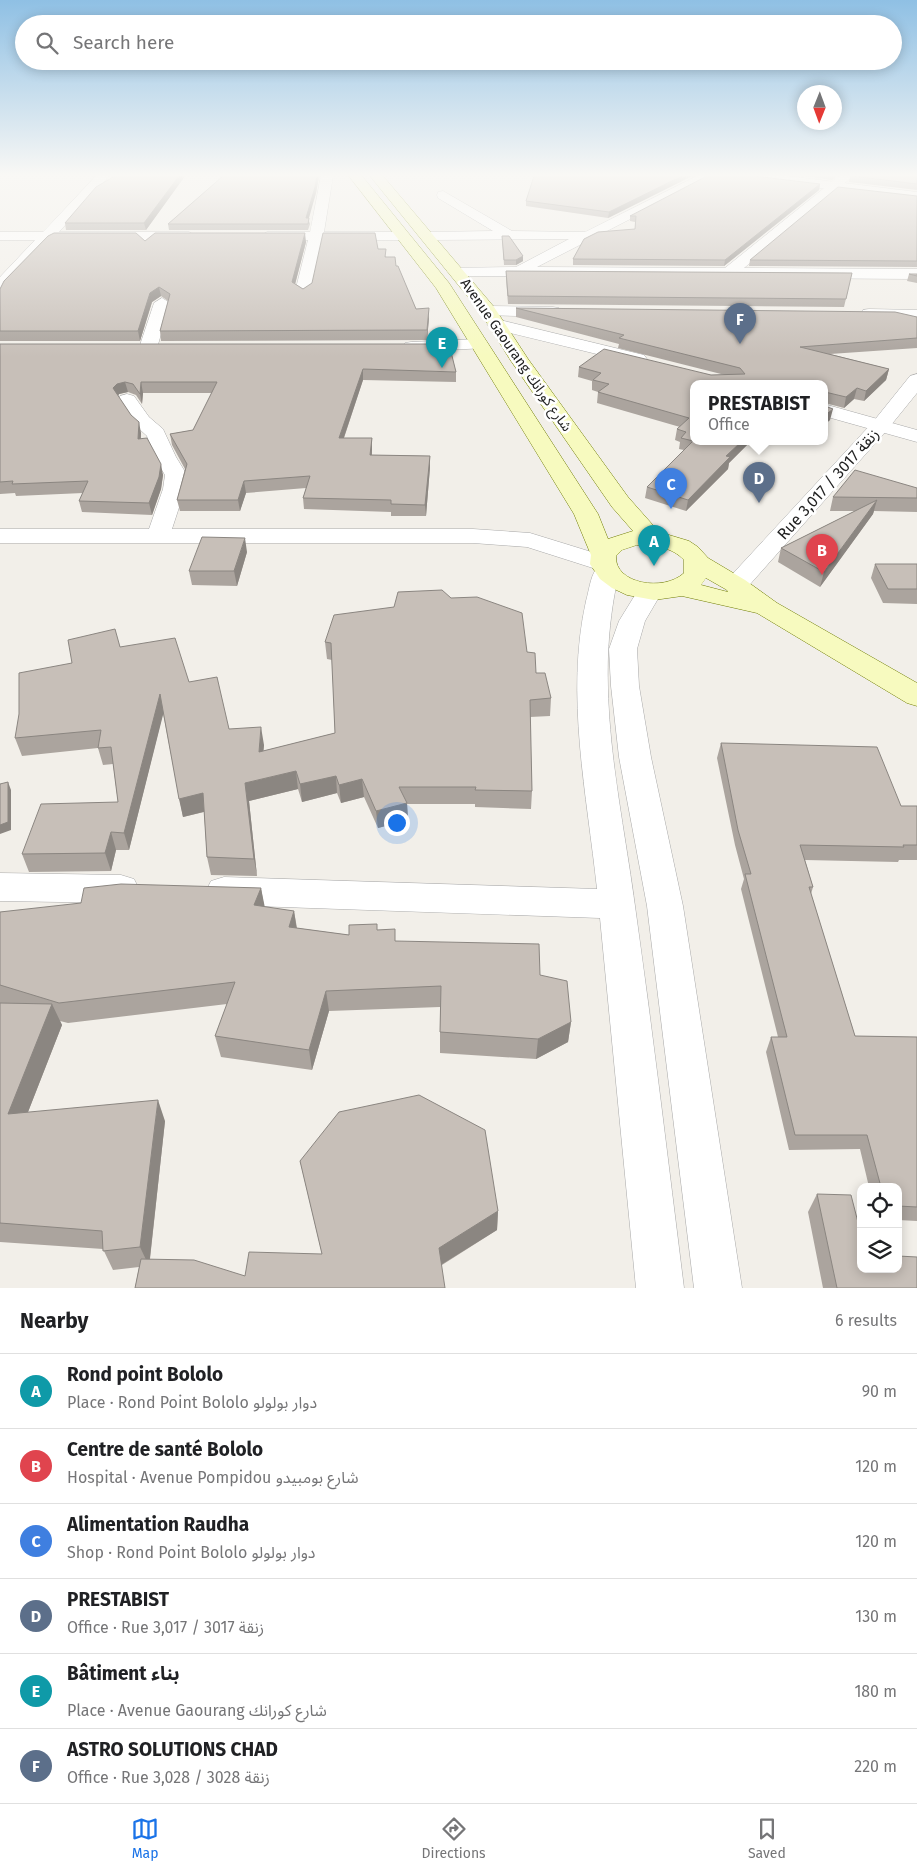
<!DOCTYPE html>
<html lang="en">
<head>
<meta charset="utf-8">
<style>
	:root { --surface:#fff; --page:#f6f6f6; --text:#202124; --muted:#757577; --line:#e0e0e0; --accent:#1a73e8 }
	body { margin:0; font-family:"Fira Sans","Noto Sans Arabic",sans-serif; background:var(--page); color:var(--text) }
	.controls { position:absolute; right:15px; bottom:15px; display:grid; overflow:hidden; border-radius:10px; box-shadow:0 2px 12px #0003 }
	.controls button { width:45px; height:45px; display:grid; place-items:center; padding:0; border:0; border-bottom:1px solid var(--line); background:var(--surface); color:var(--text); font:25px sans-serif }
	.compass { position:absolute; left:797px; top:85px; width:45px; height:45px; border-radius:50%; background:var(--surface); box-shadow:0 2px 12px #0003; rotate:181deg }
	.you { position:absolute; left:396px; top:822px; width:18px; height:18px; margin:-12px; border:4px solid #fff; border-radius:50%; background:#1a73e8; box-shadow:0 0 0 8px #1a73e833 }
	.badge { display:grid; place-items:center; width:32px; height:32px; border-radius:50%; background:var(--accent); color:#fff; font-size:16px; font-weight:700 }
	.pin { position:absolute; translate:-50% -41px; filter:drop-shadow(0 1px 2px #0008) }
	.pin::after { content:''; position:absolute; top:26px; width:18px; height:15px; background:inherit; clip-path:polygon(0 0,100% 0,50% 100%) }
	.popup { position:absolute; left:690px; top:380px; width:138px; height:65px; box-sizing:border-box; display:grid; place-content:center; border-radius:10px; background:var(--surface); filter:drop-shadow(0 1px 4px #0005); font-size:16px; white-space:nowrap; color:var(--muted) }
	.popup b { font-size:19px; color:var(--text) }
	.popup::after { content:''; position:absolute; left:50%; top:100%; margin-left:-10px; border:10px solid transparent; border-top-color:var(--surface) }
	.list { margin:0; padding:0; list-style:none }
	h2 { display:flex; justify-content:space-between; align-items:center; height:65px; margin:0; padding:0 20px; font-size:21px }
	h2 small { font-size:16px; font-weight:400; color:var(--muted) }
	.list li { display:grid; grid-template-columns:32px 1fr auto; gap:15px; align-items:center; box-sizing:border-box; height:75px; padding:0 20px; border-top:1px solid var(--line) }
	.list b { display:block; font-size:19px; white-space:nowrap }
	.list p { margin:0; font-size:16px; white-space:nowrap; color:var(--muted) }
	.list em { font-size:16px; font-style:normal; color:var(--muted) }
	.icon { flex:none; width:28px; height:28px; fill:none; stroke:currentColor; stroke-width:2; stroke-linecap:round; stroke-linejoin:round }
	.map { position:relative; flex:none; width:917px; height:1288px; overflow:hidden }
	.search { position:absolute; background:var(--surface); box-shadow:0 2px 12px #0003; left:15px; right:15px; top:15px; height:55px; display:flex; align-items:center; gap:12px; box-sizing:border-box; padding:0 18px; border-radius:28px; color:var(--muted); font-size:19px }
	.sheet { height:515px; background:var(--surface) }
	nav { display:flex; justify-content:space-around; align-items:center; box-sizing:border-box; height:70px; border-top:1px solid var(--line); background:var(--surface); font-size:14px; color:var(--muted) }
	nav a { display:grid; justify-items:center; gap:2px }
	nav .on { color:var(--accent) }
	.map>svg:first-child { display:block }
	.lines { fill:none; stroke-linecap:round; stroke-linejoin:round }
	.minor-casing { stroke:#a9a9a9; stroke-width:1 }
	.tertiary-casing { stroke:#a9a9a9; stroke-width:1 }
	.secondary-casing { stroke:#707d05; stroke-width:1 }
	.minor { fill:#fff; fill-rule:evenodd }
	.tertiary { fill:#fff; fill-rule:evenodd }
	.secondary { fill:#f7fabf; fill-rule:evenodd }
	.wall { fill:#aba49e }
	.shaded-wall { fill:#8b8681 }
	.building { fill:#c7bfb8; stroke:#8b8681 }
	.labels { text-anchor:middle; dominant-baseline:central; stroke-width:5; stroke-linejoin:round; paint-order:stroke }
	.far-street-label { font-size:14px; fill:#222; stroke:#fff }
	.street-label { font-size:16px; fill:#222; stroke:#fff }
</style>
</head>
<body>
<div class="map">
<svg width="917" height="1288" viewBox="0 0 917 1288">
	<rect width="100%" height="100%" fill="#f2efe9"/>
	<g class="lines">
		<g class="minor-casing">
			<path id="minor" d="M96 176H109L59 232H189L196 236 189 240H51L6 289 0 291V277L35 240H0V232H43Z
				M321 176H333L324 232H403L410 236 403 240H322L311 292 303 297 295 292 308 240H267L260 236 267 232H310Z
				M697 176H714L537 267 725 268 839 176H853L744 268 917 269V279L455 276 447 271 450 268 516 267 569 239 428 240 421 236 428 232 493 231 438 198 437 195 438 192 443 191 512 231 585 232Z
				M162 298 170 303 157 348 154 352H142L139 348 154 303Z
				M488 306 553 307 559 308 561 312 559 316 553 317 482 315 480 311 482 307Z
				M869 309 917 310V320L863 318 861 314 863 310Z
				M479 339 485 340 488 344 485 348 411 352 405 351 402 347 405 343 411 342Z
				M917 374V393L887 430 745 590 736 593 727 590 723 585 727 580 873 422 910 376Z
				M127 394 134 396 149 417 163 429 176 457 187 475 185 489 172 529H473L530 533 611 558 614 563 612 567 619 573C592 686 620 794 635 906 653 1033 668 1161 684 1288H636L600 918 224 905 211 901 206 891 211 881 224 877 597 889C587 795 565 695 586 601 589 591 590 578 596 569L527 547 473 543H0V529H149L163 489 165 475 154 457 147 436 135 425 117 400 120 396Z
				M649 584 658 587 662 592 645 621 637 649 639 686 651 757 683 906 742 1288H694L647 906 619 757 611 686 609 649 619 621 640 587Z
				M0 873 121 875 134 879 139 889 134 899 121 903 0 901Z"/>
		</g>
		<g class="tertiary-casing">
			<path id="tertiary" d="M747 176H787L917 192V200L753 180Z
				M496 319 644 355 647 359 644 363 638 364 490 328 487 324 490 320Z
				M824 404 917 430V442L824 416Z"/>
		</g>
		<g class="secondary-casing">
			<path id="secondary" d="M349 176H362L449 283 598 514 608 539 633 531 612 507 511 361 481 313 370 176H383L494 307 528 359 628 497 659 532 689 541 698 547 708 558 745 580 777 603 917 683V706L907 703 757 613 682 596 654 600 627 595 612 588 600 579 590 564 591 555 574 514 436 288ZM637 545C654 545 672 547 684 560V573C664 592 614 584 616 556L622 550ZM706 578 727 590 728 592 701 585Z"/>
		</g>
		<use href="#minor" class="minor"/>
		<use href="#tertiary" class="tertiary"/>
		<use href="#secondary" class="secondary"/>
	</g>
	<path class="wall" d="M115 176H185L146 230H66L65 223Z
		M223 176H319L316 193 308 218 310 224 308 230H169L168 224Z
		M692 176 608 218 526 206V201Z
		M806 176H836L832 180Z
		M850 176H917V190L849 182Z
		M820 184 819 190 724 266 573 265V259L635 229V222L630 221V216Z
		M917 196V267L749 266 750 260Z
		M502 236 523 261 516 265H504Z
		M145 241 306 242 295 284 303 289 378 249 396 266 416 309 429 318 427 340 161 341 160 331 168 301 161 296 152 302 140 341H0V289Z
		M506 271 852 273 844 307 508 304 506 278Z
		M909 274H917V283L907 281Z
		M516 308 917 317V348L830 354 889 369 886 380 864 401 854 399 844 408 825 403V406L830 420 824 425V384L694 442H750L729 463 728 469 686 511 645 498 647 487 684 450 679 449 680 442 675 440 677 429 680 427 597 403 598 392 592 390V381L578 377 579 367 711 375H725L618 348 619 344 516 317Z
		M0 344 456 372V382L363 380 344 438H372V455L430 456V467L426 516H391V512L304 509 303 498 306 488 246 493 240 511H180L177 500 185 469 172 445 170 434 193 430 212 393H143L142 404 136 395 128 392 119 394 118 396 141 433V439L163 475 161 489 152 515 82 512 79 501 83 493 16 496 15 493 0 494Z
		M917 488V512L874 511 873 514 820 587 778 562 781 548 855 511H830L833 497Z
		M247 552 237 586 192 585 189 571Z
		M875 564H917V604L883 603 871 578Z
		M451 598 527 652 536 673 551 698 550 716 530 717 532 791 531 809 475 807V804H407L408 820 378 828 364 797 341 803 337 793 302 802 298 789 249 801 257 876 211 875 207 857 204 812 183 817 163 713 129 850H116L111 871 29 872 22 854 118 802 113 764 103 765 98 748 22 756 15 738 72 663 120 647 189 682 229 729 264 745 263 751 335 733 332 660 327 659 325 642 394 607Z
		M721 743 901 806H917V860H899L898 862 805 860 813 887 811 894 855 1036 917 1037V1221L898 1220V1187H869L860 1149 789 1150 766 1052 771 1037H778L741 889 744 879 735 845 717 758Z
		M261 888 264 907 294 911 297 928 349 935 377 930 395 941 540 975 571 1022 568 1042 536 1059 440 1053V1007L329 1011 312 1070 221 1057 215 1036 227 1004 68 1023 60 1021 62 1025 28 1112 165 1121 150 1259 245 1276 322 1254 300 1161 498 1211 497 1230 442 1265 135 1288 139 1267 113 1270 103 1249 0 1242V912Z
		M817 1194 861 1269 917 1288H823L808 1212Z"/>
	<path class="shaded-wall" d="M179 176H185L146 230 144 223Z
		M317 176H319L316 193 307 225 306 218Z
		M682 176H692L608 218 609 212Z
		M820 184 819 190 724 266 725 260Z
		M305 233 306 242 293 292 292 282Z
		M523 256V261L516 265V260Z
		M159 287 161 296 152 302 140 341 138 331 150 293Z
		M429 308V318L427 340V330Z
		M363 369V380L340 449 339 438Z
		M889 369 886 380 864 401 866 391Z
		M125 382 128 392 119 394 116 399 113 388 117 384Z
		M141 382 143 393 142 404 140 394Z
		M857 388 854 399 844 408 846 397Z
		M833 409 830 420 824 425V416Z
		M139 422 141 433 140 450 138 439Z
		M372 438V449L371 466 370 455Z
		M741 442H750L729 463 728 469 686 511 688 500 726 456Z
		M430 456V467L426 516 425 505Z
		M161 464 163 475 161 489 152 515 149 503Z
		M244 481 246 493 240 511 238 500Z
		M877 500 873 514 820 587 824 572Z
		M245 538 247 552 237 586 234 571Z
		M160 694 164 711 129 850 124 833Z
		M261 727 264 745 262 770 259 752Z
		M296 771 298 789 249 801 257 876 254 859 245 783Z
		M336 776 337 793 302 802 300 784Z
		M362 779 364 797 341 803 339 785Z
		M8 782 11 790V830L0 834V825Z
		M203 793 207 811 183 817 179 799Z
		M407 803 408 820 378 828 376 811Z
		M111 832 116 850 111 871 105 853Z
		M261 888 265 908 254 905Z
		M294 911 297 931 289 927Z
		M326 991 329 1011 312 1070 309 1050Z
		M52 1004 62 1025 19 1135 8 1114Z
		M571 1022 568 1042 536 1059 538 1039Z
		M158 1100 165 1121 149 1266 140 1247Z
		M498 1211 497 1230 439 1266V1248Z"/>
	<path class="building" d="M115 176H179L144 223H65L96 187Z
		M223 176H317L315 187 306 218H309L308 224H168Z
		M534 176H682L609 212 526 201Z
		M707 176H754L820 184 725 260 573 259 584 239 598 232 635 229 636 216H630Z
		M852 176H917V184Z
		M838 187 917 196V261L750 260Z
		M54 233H136L145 241 155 233H305L292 282 303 289 312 283 323 233H375L378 249H386L385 257H395L396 266H398L416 309 429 308 427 330 160 331 170 294 159 287 150 293 138 331H0V289L4 281 48 236Z
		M502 236H509L523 256 516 260H504Z
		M506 271 852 273 846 299 508 296Z
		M909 274H917V276Z
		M516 308 895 312 917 317V338L800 347 889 369 866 391 857 388 846 397 825 392V406L833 409 824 416V384H694V442H741L726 456 730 457 688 500 647 487 693 441 681 438 686 432 677 429 689 418 598 392 609 384 593 380 601 373 579 367 604 349 711 375 745 374 740 368 619 338 624 335Z
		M0 344H449L456 372 363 369 339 438H372L370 455 430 456 425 505 391 504V500L303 498 310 476 244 481 238 500H177L187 464 170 434 193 430 217 382H141L140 394 133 384 125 382 117 384 113 388 131 415 139 422 138 439 147 438 161 464 159 477 149 503 79 501 88 481 12 484 13 481 0 482Z
		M855 470 917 488V498L833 497Z
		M877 500 824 572 781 548Z
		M202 537 245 538 234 571H189Z
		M875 564H917V589H888Z
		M442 590 451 598 477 597 522 613 527 652 535 653 536 673H545L551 698 530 700 532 791 475 790 476 787H399L407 803 376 811 362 779 339 785 336 776 300 784 296 771 245 783 254 859 207 857 203 793 179 799 160 694 124 833 111 832 105 853 22 854 41 804 118 802 111 747 98 748 101 730 15 738 19 714V673L72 663 68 640 115 629 120 647 175 638 189 682 217 677 229 729 261 727 259 752 335 733 331 643 325 642 334 615 394 607 398 592Z
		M721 743 877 747 901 806H917V845H903L904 847 800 845 813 887H809L855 1036 917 1037V1207L898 1206V1187H881L867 1135H795L771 1037H787L745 874H751L738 830Z
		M8 782V822L0 825V784Z
		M121 884 261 888 254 905 294 911 289 927 349 935V925L377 924V930L395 929V941L539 944 540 975 567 981 571 1022 538 1039 440 1032 441 986 326 991 309 1050 215 1036 235 982 59 1003 0 985V912L81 903 84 888Z
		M0 1003 52 1004 8 1114 158 1100 140 1247 103 1251 102 1231 0 1223Z
		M419 1095 485 1130 498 1211 439 1248 445 1288H135L141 1259 194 1260 245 1276 249 1252 322 1254 300 1161 339 1112Z
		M817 1194 851 1195 861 1234V1269H898V1256L917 1257V1288H837Z"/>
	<linearGradient id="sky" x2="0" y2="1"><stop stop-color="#8fc0e4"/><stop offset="0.49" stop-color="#f9f8f5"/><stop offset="1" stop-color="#f9f8f5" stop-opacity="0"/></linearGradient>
	<rect width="917" height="357" fill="url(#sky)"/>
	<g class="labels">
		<g class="far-street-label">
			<text transform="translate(516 355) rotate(55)">Avenue Gaourang شارع كورانك</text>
		</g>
		<g class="street-label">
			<text transform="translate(828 484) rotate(-48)">Rue 3,017 / زنقة 3017</text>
		</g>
	</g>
</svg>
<div class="controls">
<button><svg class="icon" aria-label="locate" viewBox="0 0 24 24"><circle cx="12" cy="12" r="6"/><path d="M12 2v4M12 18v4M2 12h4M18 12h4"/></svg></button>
<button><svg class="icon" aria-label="layers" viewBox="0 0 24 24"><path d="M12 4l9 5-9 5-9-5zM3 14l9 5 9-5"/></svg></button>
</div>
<svg class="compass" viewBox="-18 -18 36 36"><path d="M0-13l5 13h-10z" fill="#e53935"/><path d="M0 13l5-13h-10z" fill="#757577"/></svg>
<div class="you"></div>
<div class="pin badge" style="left:654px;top:566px;background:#0f9aa8">A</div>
<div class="pin badge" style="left:822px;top:575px;background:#e0444e">B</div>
<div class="pin badge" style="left:671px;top:509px;background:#3f7fe0">C</div>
<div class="pin badge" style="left:759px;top:503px;background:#5c6f8a">D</div>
<div class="popup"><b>PRESTABIST</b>Office</div>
<div class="pin badge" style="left:442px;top:368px;background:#0f9aa8">E</div>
<div class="pin badge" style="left:740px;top:344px;background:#5c6f8a">F</div>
<div class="search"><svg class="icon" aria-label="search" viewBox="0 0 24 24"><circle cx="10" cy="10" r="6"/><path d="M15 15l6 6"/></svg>Search here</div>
</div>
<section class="sheet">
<h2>Nearby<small>6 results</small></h2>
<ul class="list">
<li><span class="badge" style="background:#0f9aa8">A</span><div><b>Rond point Bololo</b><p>Place · Rond Point Bololo دوار بولولو</p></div><em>90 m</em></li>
<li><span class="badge" style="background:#e0444e">B</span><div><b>Centre de santé Bololo</b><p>Hospital · Avenue Pompidou شارع بومبيدو</p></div><em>120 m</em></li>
<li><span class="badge" style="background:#3f7fe0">C</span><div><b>Alimentation Raudha</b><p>Shop · Rond Point Bololo دوار بولولو</p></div><em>120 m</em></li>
<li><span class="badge" style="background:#5c6f8a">D</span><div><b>PRESTABIST</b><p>Office · Rue 3,017 / زنقة 3017</p></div><em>130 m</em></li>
<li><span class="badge" style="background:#0f9aa8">E</span><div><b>Bâtiment بناء</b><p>Place · Avenue Gaourang شارع كورانك</p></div><em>180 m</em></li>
<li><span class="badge" style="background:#5c6f8a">F</span><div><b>ASTRO SOLUTIONS CHAD</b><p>Office · Rue 3,028 / زنقة 3028</p></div><em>220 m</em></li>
</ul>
</section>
<nav>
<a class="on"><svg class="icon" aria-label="map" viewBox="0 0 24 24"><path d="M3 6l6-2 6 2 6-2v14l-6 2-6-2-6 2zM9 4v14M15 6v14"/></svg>Map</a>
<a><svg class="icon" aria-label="directions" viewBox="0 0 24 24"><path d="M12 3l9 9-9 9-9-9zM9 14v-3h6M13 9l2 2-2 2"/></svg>Directions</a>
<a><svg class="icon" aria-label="saved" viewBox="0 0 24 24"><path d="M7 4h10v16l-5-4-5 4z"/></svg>Saved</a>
</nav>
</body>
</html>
